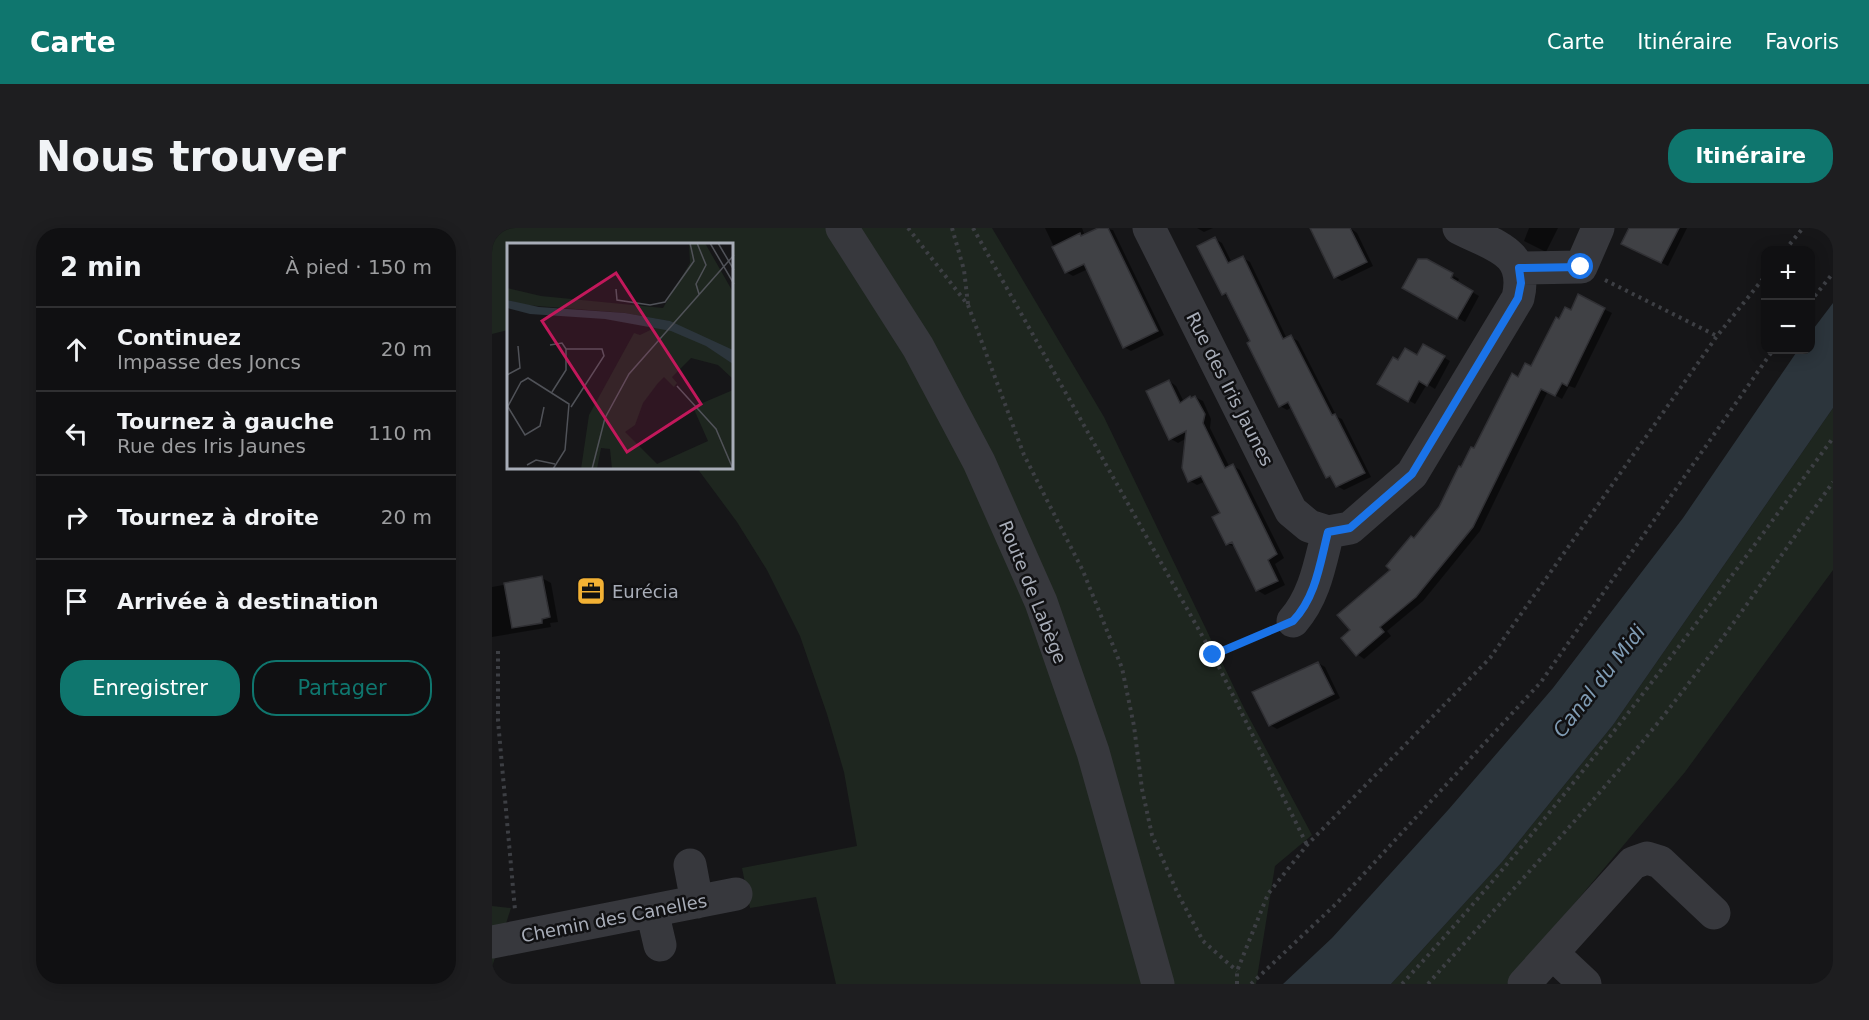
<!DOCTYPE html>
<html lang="fr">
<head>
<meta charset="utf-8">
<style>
	:root { --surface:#101012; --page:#1e1e20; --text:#f1f3f6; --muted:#9c9d9f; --line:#303032; --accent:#0f766e }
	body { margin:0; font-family:"DejaVu Sans",sans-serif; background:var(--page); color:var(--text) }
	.controls { position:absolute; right:18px; top:18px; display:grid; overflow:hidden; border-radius:12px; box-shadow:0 3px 15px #0003 }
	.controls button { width:54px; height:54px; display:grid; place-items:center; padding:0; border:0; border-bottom:2px solid var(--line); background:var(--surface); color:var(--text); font:30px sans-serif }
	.stop { position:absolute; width:18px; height:18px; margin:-14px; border:4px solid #1a73e8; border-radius:50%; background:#fff }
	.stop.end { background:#1a73e8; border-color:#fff; box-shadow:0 2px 6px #0008 }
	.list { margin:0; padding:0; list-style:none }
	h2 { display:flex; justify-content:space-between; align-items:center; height:78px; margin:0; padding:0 24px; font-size:26px }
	h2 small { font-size:20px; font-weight:400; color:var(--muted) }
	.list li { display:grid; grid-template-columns:39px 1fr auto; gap:18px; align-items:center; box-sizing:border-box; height:84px; padding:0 24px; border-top:2px solid var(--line) }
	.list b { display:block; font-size:22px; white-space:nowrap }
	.list p { margin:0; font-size:20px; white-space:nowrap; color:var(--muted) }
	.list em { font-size:20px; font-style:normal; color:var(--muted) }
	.actions { display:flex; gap:12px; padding:18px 24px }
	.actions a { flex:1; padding:14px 0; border:2px solid var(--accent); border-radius:24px; text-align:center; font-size:21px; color:var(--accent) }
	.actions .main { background:var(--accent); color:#fff }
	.icon { flex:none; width:33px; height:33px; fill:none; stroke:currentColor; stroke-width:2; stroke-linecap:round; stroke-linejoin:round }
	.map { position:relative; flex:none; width:1341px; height:756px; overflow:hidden; border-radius:24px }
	header { display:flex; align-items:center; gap:36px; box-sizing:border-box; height:84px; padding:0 30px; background:var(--accent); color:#fff }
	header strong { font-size:28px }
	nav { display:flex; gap:33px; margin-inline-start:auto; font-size:21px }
	.intro { display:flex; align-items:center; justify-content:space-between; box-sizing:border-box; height:144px; padding:0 36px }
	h1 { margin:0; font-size:42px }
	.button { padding:15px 27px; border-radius:24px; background:var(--accent); color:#fff; font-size:21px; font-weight:700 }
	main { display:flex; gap:36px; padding:0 36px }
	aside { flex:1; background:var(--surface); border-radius:24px; box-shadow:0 3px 15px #0003 }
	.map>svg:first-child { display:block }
	.green { fill:#1e261f }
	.water { fill:#2c353c }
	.shadow { fill:#0007 }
	.building { fill:#404145; stroke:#303034; stroke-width:1.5 }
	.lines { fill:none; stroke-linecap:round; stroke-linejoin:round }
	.path { stroke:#3d3f44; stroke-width:4; stroke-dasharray:3 4.5; stroke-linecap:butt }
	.minor { stroke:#37383d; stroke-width:33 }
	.route { stroke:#1a73e8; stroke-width:8 }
	.labels { text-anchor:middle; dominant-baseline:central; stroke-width:5; stroke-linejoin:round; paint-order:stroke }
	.street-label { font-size:18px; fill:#a8adb8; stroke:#111113 }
	.poi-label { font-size:18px; fill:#a8adb8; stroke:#111113; text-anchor:start }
	.water-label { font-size:20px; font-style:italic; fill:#7f9bb3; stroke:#111113 }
	.inset-road { fill:none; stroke:#505258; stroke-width:1.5 }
	.view { fill:#c2185b; fill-opacity:0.15; stroke:#c2185b; stroke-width:3 }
	.inset-edge { fill:none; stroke:#a8adb8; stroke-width:3 }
</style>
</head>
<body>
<header>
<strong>Carte</strong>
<nav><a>Carte</a><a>Itinéraire</a><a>Favoris</a></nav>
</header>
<div class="intro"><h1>Nous trouver</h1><a class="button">Itinéraire</a></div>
<main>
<aside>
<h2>2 min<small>À pied · 150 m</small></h2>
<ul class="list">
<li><svg class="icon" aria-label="ahead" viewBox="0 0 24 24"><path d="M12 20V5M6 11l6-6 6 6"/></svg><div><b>Continuez</b><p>Impasse des Joncs</p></div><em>20 m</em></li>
<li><svg class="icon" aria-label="left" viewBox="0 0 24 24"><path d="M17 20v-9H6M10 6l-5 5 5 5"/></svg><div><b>Tournez à gauche</b><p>Rue des Iris Jaunes</p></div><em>110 m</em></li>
<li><svg class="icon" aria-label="right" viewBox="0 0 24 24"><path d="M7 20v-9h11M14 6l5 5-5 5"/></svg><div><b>Tournez à droite</b></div><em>20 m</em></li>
<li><svg class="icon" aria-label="arrive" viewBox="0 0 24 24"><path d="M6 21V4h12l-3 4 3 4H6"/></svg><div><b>Arrivée à destination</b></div></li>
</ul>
<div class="actions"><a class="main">Enregistrer</a><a>Partager</a></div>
</aside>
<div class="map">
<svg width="1341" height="756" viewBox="0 0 1341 756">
	<rect width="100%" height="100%" fill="#161618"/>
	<path class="green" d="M0 0H500L612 189 752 480 820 607 783 638 764 756H344L324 669 258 680 250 640 365 618 352 544 335 486 308 408 275 342 245 294 205 240H240V16H16V102L0 106Z
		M1341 180V342L1193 544 1015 756H899L1010 634 1121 497Z
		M0 678 19 680 0 739Z"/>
	<path class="water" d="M1341 75V180L1121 497 1010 634 899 756H791L840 710 957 581 1061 460 1191 290 1306 122H1318L1319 104Z"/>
	<path class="shadow" d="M553 0H590L593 8 610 0 621 2 672 107 639 123 632 119 596 41 581 48 574 44Z
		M705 0H721L712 4Z
		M820 0H858L865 5 881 38 850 53 843 49Z
		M1037 0H1066L1054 24 1032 13Z
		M1138 0H1195L1176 38 1138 19Z
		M723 11 730 15 740 35 751 30 758 34 795 111 799 109 806 113 845 189 850 191 879 249 852 262 845 258 842 252 836 249 800 179 795 182 788 178 738 70 731 66Z
		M962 48 967 51 965 55 987 68 973 94 912 60 957 57Z
		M1087 69 1120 85 1083 160 1077 158 1070 171 1056 163 988 303 931 373 895 403 899 408 872 431 865 426 860 402 900 342 948 280 970 241 1027 151 1040 140 1068 93 1080 84Z
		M932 118 958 133 943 161 935 156 923 176 887 155 906 134 925 129Z
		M677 153 684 158 692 174 703 169 711 173 719 191 718 200 738 240 741 238 748 242 792 330 783 336 793 357 773 367 765 362 744 319 735 316 730 286 714 253 705 257 698 253 691 240 695 210 686 215 679 211Z
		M50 350 59 355 66 394 58 395 59 399 0 409V359Z
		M826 435 833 439 848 470 785 501 778 497Z"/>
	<path class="building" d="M606 0H616L666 103 631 120 592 36 573 45 560 19 588 5 589 8Z
		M818 0H858L875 34 842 50Z
		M1137 0H1187L1169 35 1129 16Z
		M723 9 736 35 751 28 791 111 799 107 840 187 843 186 873 245 844 259 838 248 834 250 796 174 787 179 755 115 758 113 734 65 730 67 705 18Z
		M926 31H935L961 45 959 50 981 63 965 91 910 60Z
		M1086 66 1113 80 1075 158 1070 155 1063 168 1049 161 981 299 924 369 888 399 892 404 864 428 849 410 858 402 845 387 898 342 894 338 919 308 922 310 947 279 967 238 969 239 979 219 982 220 1020 145 1026 149 1033 135 1039 138 1064 89 1067 91 1073 79 1079 82Z
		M931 116 953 128 935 158 927 153 916 174 885 156 901 129 906 132 913 120 925 127Z
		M677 152 688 175 698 168 699 170 703 168 713 186 711 195 733 240 741 236 785 326 776 332 786 353 764 363 740 314 734 317 720 289 728 285 709 248 696 254 690 240 694 203 677 212 654 163Z
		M50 348 58 389 50 391V395L20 400 12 355Z
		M826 434 842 466 777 498 760 464Z"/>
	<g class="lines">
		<path class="path" d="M416 0 476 77 532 227 591 343 630 440 642 498 650 561 660 607 686 666 711 713 745 743
			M460 0 472 42 476 76
			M481 0 721 427 815 617
			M1293 22 1311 0
			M1113 52 1225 108
			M1318 74 1341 45
			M6 423V493L23 682
			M721 427 776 404
			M745 756V743L776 666 815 617 998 430 1225 108 1274 47
			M759 756 845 675 1049 454 1281 122
			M910 756C1067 585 1204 397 1341 210
			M936 756C1009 673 1086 593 1156 507 1222 426 1281 339 1341 254"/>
		<path class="minor" d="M350 0 426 119 487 234 549 374 601 524 666 756
			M657 0 799 283 817 298 836 304 858 300 920 246 1026 70C1037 23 1002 18 967 0
			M1027 40 1089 39 1106 0
			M801 393C823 368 828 335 836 304
			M198 637 205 674
			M160 683 168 717
			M0 714 244 666
			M1060 725 1093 756
			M1032 756 1141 635 1155 630 1168 634 1222 685"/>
	</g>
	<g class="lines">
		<path class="route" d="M721 427 801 393C824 369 828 335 836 304L858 300 920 246 1026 70 1029 55 1027 40 1089 39"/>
	</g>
	<defs>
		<g id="office-square" transform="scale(1.5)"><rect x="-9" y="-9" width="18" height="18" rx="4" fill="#f2b134" stroke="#111113"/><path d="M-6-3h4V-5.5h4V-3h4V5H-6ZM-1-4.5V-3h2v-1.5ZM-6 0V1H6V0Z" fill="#111"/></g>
	</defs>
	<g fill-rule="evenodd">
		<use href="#office-square" x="99" y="363"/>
	</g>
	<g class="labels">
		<g class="street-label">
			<text transform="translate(738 161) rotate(63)">Rue des Iris Jaunes</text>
			<text transform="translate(541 364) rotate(68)">Route de Labège</text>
			<text transform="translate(122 690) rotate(-11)">Chemin des Canelles</text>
		</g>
		<g class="poi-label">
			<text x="120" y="363">Eurécia</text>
		</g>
		<g class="water-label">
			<text transform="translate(1107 453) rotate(-52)">Canal du Midi</text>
		</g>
	</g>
	<g transform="translate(15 15)">
		<rect width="226" height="226" fill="#161618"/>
		<path d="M182 0H198L226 49V136L211 122 184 115 165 134 170 140 167 144 157 134 151 140 136 160 128 182 118 189 150 221 201 198 186 164 226 147V226H105L103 206 94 205 90 226H74L82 172 127 90 133 92 162 78 118 70 18 62 0 57V45L34 53 156 65 183 20Z" fill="#1e261f"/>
		<path d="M0 57 32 64 118 70 163 78 226 107V121L199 103 164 88 98 76 23 71 0 65Z" fill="#2c353c"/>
		<path class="inset-road" d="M190 0 199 22 189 41 192 51M203 0 227 41M211 0 227 27M109 46 110 57 143 62 158 59 187 18 183 0M43 102 55 100 59 106M0 132 13 125 11 103M170 143 209 186 226 226M45 149 59 127V106H95L97 113 64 164M1 164 18 192 33 183 37 164M0 165 14 139 21 135 62 161 58 207 46 226M20 222 29 217 48 221M85 226 98 175 122 131 227 12"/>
		<path class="view" d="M109 30 194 161 120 209 35 78Z"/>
		<rect width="226" height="226" class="inset-edge"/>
	</g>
</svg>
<div class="controls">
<button>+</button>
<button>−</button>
</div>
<div class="stop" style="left:1089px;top:39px"></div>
<div class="stop end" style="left:721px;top:427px"></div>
</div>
</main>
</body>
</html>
